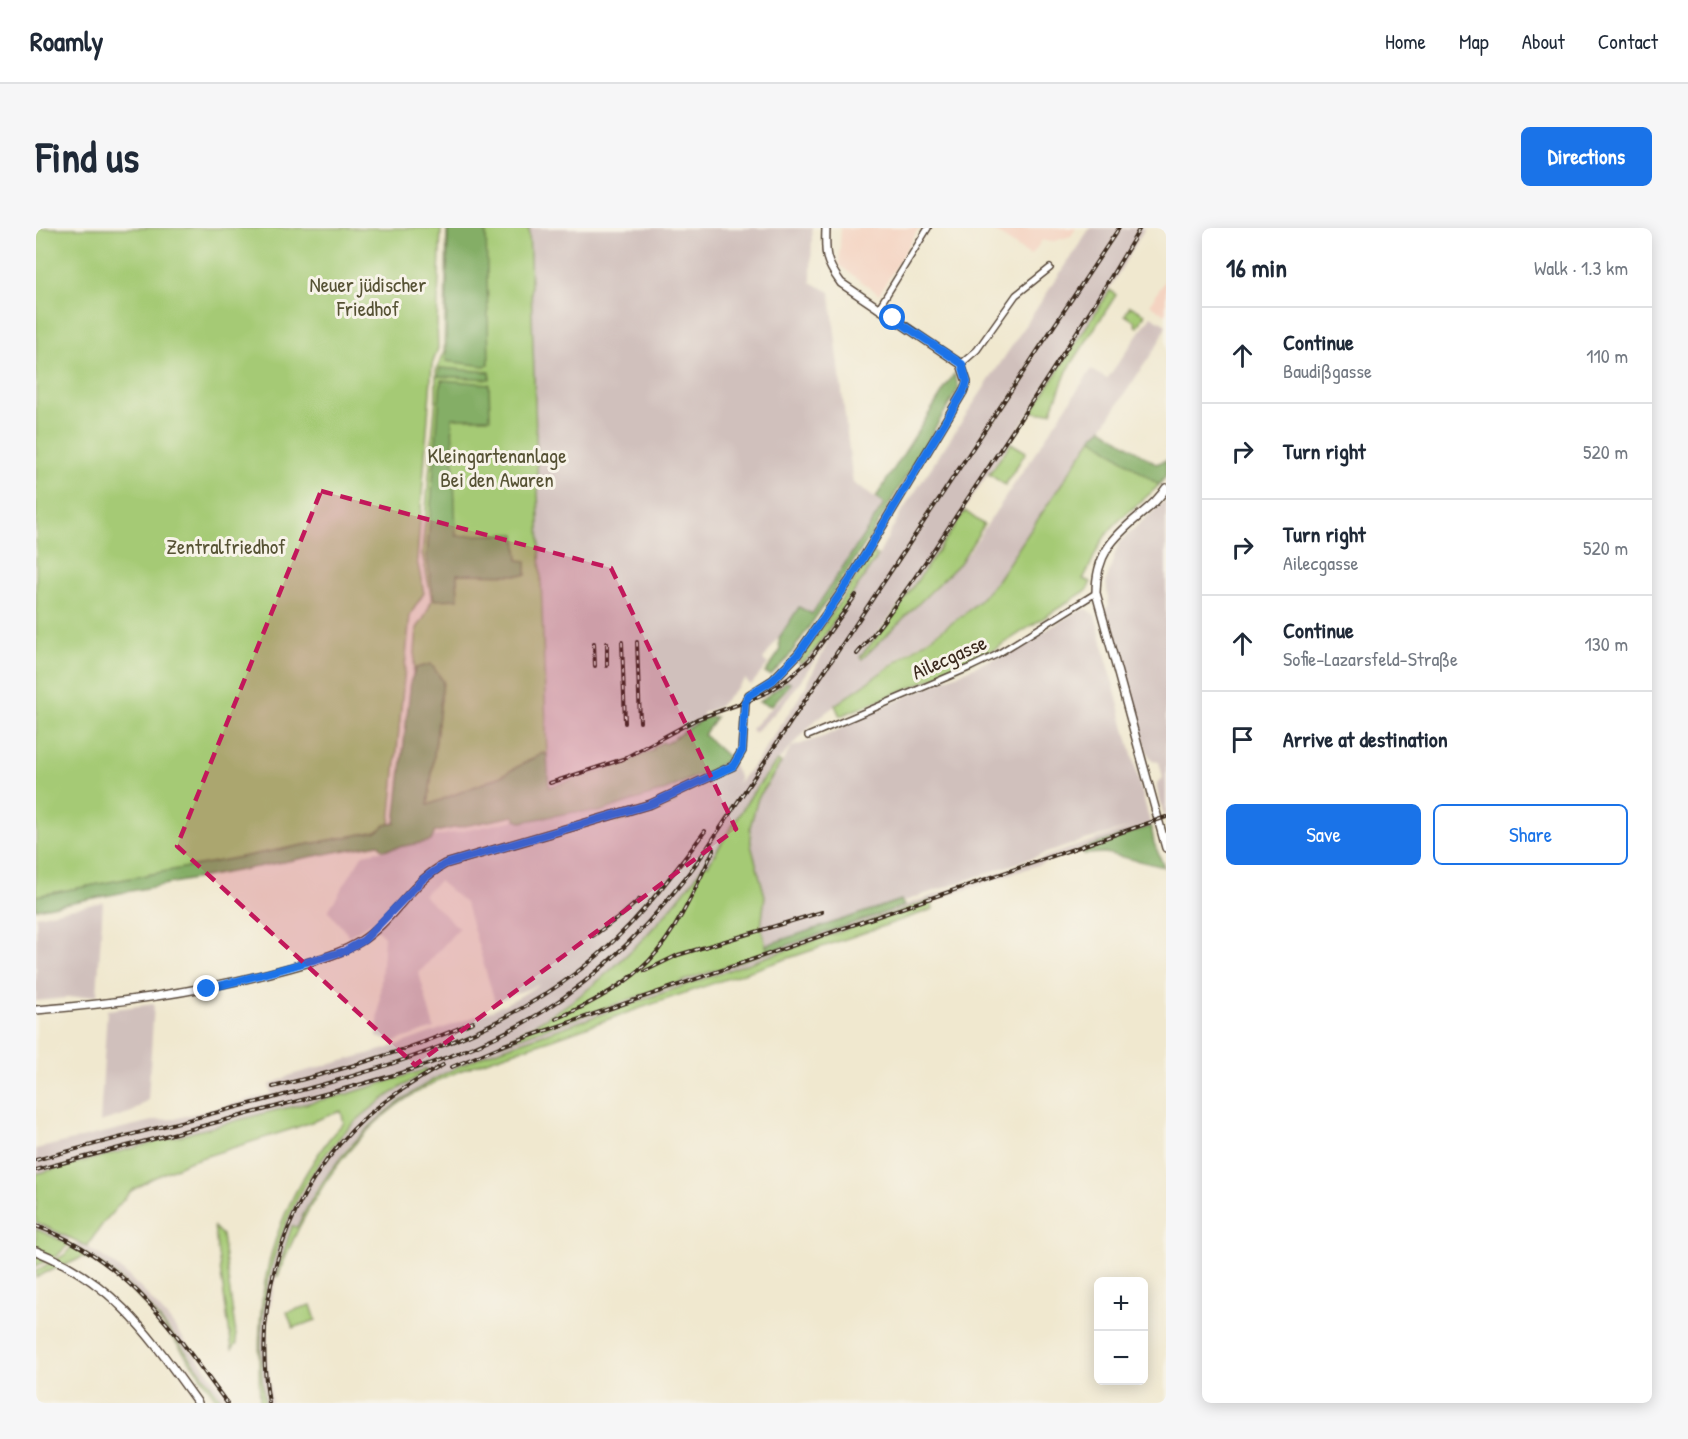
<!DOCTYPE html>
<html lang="en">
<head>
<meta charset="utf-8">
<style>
	:root { --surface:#fff; --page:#f6f6f7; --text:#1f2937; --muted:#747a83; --line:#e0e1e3; --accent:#1a73e8 }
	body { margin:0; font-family:"Patrick Hand",sans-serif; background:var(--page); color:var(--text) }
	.controls { position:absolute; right:18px; bottom:18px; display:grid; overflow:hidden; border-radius:9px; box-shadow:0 3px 15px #0003 }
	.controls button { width:54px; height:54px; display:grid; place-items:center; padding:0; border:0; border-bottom:2px solid var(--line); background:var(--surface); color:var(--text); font:30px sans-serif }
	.stop { position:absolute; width:18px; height:18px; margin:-14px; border:4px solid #1a73e8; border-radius:50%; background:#fff }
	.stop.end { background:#1a73e8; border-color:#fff; box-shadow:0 2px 6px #0008 }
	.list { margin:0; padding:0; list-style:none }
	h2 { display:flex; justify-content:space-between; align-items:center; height:78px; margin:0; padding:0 24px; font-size:26px }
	h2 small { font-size:20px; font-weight:400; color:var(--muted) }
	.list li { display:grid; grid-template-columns:39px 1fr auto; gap:18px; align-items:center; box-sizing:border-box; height:96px; padding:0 24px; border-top:2px solid var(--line) }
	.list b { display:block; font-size:22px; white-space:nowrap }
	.list p { margin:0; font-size:20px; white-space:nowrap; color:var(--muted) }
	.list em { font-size:20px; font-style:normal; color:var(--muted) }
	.actions { display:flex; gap:12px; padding:18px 24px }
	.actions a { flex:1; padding:14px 0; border:2px solid var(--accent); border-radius:9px; text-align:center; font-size:21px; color:var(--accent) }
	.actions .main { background:var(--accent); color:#fff }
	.icon { flex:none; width:33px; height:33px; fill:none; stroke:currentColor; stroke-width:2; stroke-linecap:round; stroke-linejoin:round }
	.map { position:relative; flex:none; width:1130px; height:1175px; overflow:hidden; border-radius:9px }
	header { display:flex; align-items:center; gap:36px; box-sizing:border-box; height:84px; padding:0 30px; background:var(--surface); border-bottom:2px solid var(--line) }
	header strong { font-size:28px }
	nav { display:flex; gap:33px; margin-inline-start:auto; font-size:21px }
	.intro { display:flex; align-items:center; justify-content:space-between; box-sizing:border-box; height:144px; padding:0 36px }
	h1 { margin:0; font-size:42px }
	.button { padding:15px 27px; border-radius:9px; background:var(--accent); color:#fff; font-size:21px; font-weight:700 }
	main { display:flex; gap:36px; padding:0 36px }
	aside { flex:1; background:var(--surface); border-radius:9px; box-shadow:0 3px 15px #0003 }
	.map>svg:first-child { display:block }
	.built { fill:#f4d3c1 }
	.industrial { fill:#d0c0bc }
	.green { fill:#a5ca74; stroke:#707a49; stroke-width:1.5 }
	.forest { fill:#84ae66; stroke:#606c42; stroke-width:1.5 }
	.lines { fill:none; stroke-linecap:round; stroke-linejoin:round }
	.minor-casing { stroke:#564639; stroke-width:8 }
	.tertiary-casing { stroke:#564639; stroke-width:10 }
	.minor { stroke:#fff; stroke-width:5 }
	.tertiary { stroke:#fff; stroke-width:7 }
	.rail-casing { stroke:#3b2a1e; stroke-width:4 }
	.rail { stroke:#f7f3e8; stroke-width:1.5; stroke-dasharray:4.5; stroke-linecap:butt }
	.route { stroke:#1a73e8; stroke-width:8 }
	.marked { fill:#c2185b; fill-opacity:0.2; stroke:#c2185b; stroke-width:4.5; stroke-dasharray:12 8; stroke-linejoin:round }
	.labels { text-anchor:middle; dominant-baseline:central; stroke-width:6; stroke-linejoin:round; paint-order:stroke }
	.park-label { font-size:21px; fill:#565234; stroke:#f7f3e8 }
	.street-label { font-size:21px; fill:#3b2a1e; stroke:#f7f3e8 }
</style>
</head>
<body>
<header>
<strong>Roamly</strong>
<nav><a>Home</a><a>Map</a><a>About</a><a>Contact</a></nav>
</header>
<div class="intro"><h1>Find us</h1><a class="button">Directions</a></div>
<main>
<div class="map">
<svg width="1130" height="1175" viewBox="0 0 1130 1175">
	<rect width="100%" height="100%" fill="#f7f3e8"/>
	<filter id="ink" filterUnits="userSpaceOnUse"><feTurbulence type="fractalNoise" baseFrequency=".0167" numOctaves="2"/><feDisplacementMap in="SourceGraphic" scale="12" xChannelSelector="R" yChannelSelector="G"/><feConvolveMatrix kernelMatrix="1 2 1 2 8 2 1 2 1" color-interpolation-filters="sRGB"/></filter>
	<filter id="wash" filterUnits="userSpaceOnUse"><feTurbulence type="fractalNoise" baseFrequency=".008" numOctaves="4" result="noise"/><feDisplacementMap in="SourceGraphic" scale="24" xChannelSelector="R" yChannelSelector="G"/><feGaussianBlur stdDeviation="1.35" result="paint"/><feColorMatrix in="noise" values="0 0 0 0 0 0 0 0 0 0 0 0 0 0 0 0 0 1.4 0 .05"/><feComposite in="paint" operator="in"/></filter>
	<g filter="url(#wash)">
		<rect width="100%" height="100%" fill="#f0e8cf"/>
		<path class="built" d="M805 0H883L843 66 803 37Z
			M953 0H1040L1035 8 1015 14 1006 12 995 28Z
			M1130 51V87L1114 76Z"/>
		<path class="industrial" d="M493 0H776L775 54 794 64 817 255 848 276 775 386 763 379 727 432 732 436 715 457 709 451 682 479 667 485 668 490 629 516 617 519 618 522 575 540 513 559Z
			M1054 0H1109L1051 99 873 363 824 429 853 405 898 362 932 325 1055 142 1071 151 1115 88 1130 97 1124 113 1066 200 1056 210 962 351 944 372 927 386 862 431 781 491 729 547 671 637 623 695 582 736 545 767 467 815 1096 599 1049 612 866 674 865 672 730 717 725 700 729 668 715 617 714 599 722 570 756 519 789 508 810 498V495L979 421 1040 384 1050 381 1059 387 1115 598 459 823 424 838 378 864 347 886 311 920 280 962 260 1000 256 998 240 1048 233 1084 231 1127 236 1175H229L224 1122 226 1085 233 1046 238 1026 255 985 284 936 310 904 338 879 391 841 312 866 237 883 0 946V921L120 892 138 891 235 866 233 857 255 847 350 821 454 783 481 770 504 756 459 774 430 676 403 653 387 667 423 700 383 745 398 800 357 814 341 809 348 708 335 695 313 708 292 683 327 626 395 613 397 609 480 592 485 594 538 584H563L630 562 677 541 693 530 703 548V552L700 558 722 532 768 462 793 412 753 469 736 488 718 505 715 501 743 472 755 456 750 454 724 470 722 466 752 446 775 427 842 328 863 288Z
			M1130 272V595L1121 560V555L1127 550 1123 534 1116 533 1111 524 1069 382 1073 377 1070 353 1083 314Z
			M67 674 61 767 0 773V688Z
			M118 776 112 872 96 884 64 894 71 782Z
			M0 994 34 1009 31 1015 0 1001Z
			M41 1013 75 1034 91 1047 112 1068 134 1093 195 1175H188L133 1100 109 1073 76 1043 38 1019Z"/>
		<path class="green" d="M0 0H405L401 95 402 120 396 137 381 332 388 365 374 387 354 596 342 603 0 668Z
			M411 0H493L511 527 507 525 463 549 392 578 407 453 377 447 381 400 388 390 396 372 386 326 400 169V143L408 125Z
			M1074 62 1080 67 1031 143 1015 184 1003 185 996 183Z
			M1094 78 1109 86 1102 99 1099 97 1100 94 1089 87Z
			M1056 210 1123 257C1105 276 1080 290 1066 313 1059 324 1055 338 1047 351L1055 354 1051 362 948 428 918 442 804 488 799 477 927 387 944 372 962 351Z
			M975 215 990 224 969 257 953 246Z
			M929 283 948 297 924 335 826 431 824 429 852 395Z
			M837 325 842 328 775 427 766 435H762Z
			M741 533 745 535 722 570 714 599 715 617 729 668 725 700 732 724 464 816C491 801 521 785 546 766 594 728 634 685 669 636L672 637 716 566Z
			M638 571 640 574 618 584 580 595 579 592Z
			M895 672 897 681C775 724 652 762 531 806 473 827 411 840 360 878 305 920 266 983 242 1048H240L256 998 261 999C302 913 370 856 459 823Z
			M391 841 392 843C360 861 329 882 304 909 240 981 214 1081 229 1175H224C220 1088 225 1018 272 942 283 925 293 908 308 895L305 883 259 900 152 934 115 951 95 963 68 994 51 1018 0 994V946L237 883 312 866Z
			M178 999 186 1007 201 1115 196 1121Z
			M0 1001 33 1016 21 1028 0 1038Z
			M36 1018C104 1054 143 1115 188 1175H183C154 1134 95 1041 46 1029 32 1038 15 1040 0 1050V1043L30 1026Z
			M275 1077 280 1092 257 1100 251 1084Z"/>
		<path class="forest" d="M412 0H450L453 136 449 138 410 133Z
			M404 140 454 144V151L402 148Z
			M918 146 923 160 832 312 752 430 735 447 729 445 744 423 743 410 763 379 776 386 848 276 840 269Z
			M405 152 453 156 454 190H416L420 308 480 306 482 332 490 333V347L421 346 422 371 398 372 391 329Z
			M1066 200 1120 236 1130 232V248L1123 257 1056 210Z
			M395 436 407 453 392 577 463 549 507 525 511 527 513 559 575 540 618 522 617 519 627 514 629 516 668 490 680 489 668 507 693 530 677 541 630 562 563 584H538L485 594 480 592 478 588 399 604 395 613 347 622 342 616 0 681V668L342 603 349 597 359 595 375 452 380 440Z
			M750 454 755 455 735 478 723 474Z
			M1115 598 1118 615 1128 639 1069 625 1048 626 1046 621Z
			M865 672 868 678 732 724 730 717Z"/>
	</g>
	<g filter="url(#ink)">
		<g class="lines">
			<g class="minor-casing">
				<path id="minor" d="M842 81 892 0
					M925 136 941 122 980 67 1014 40
					M772 508 935 439 960 427 1060 365"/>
			</g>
			<g class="tertiary-casing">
				<path id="tertiary" d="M1130 260C1123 271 1114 279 1104 287 1076 310 1060 327 1060 365L1130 620
					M0 782C86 775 170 763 253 740 277 733 303 727 325 713 357 693 374 655 409 636L615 576 697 538 706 523 709 474 713 467 737 452 762 426 814 352 927 164 931 154 925 136 805 55C789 33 789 27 790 0
					M0 1023C79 1054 115 1110 162 1175"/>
			</g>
			<use href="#minor" class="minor"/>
			<use href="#tertiary" class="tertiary"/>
			<g class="rail-casing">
				<path id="rail" d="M586 414 589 495
					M601 414 604 494
					M558 415 559 438
					M571 415V438
					M821 426C869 369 908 305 950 243 1003 163 1056 83 1104 0
					M514 555 587 531 661 491 709 474 732 464 752 451 774 431 820 367
					M557 708 586 687 604 671
					M609 743 642 727 786 684
					M520 791C552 777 589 758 613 733 642 702 660 659 678 621
					M416 839 468 817 1130 589
					M237 859C305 842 372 823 437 794
					M0 932C77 911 155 891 233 871 342 842 454 812 545 741 595 703 632 653 669 603
					M0 942C82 920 164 899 246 877 335 854 427 833 506 784 571 743 623 688 667 626L1083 0
					M0 998C90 1030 137 1102 191 1175
					M233 1175C215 1069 251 961 331 888 354 868 380 852 407 837"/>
			</g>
			<use href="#rail" class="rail"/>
		</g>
	</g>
	<g class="lines" filter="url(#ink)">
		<path class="route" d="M171 761 243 742 309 723 328 712 387 651 409 636 615 576 697 538 706 523 709 474 713 467 737 452 762 426 814 352 927 164 931 154 926 136 857 90"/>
	</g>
	<path class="marked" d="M285 263 575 340 700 601 379 837 141 618Z"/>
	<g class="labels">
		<g class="park-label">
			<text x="332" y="56">Neuer jüdischer<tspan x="332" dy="24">Friedhof</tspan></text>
			<text x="461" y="227">Kleingartenanlage<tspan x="461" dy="24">Bei den Awaren</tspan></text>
			<text x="190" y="318">Zentralfriedhof</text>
		</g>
		<g class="street-label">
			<text transform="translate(913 429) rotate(-24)">Ailecgasse</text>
		</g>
	</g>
</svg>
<div class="controls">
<button>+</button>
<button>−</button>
</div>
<div class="stop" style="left:857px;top:90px"></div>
<div class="stop end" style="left:171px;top:761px"></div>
</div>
<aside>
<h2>16 min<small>Walk · 1.3 km</small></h2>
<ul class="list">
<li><svg class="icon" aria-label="ahead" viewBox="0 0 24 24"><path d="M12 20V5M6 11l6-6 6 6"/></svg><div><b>Continue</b><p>Baudißgasse</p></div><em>110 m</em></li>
<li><svg class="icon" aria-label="right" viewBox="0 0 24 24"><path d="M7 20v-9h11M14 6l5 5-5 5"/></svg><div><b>Turn right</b></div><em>520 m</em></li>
<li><svg class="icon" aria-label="right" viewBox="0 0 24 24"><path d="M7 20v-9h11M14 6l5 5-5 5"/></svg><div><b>Turn right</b><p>Ailecgasse</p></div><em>520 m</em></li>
<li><svg class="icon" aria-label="ahead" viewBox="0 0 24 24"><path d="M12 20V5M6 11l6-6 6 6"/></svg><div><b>Continue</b><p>Sofie-Lazarsfeld-Straße</p></div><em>130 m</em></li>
<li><svg class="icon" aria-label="arrive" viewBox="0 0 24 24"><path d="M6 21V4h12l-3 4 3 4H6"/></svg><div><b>Arrive at destination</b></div></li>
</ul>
<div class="actions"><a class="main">Save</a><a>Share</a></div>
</aside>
</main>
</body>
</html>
